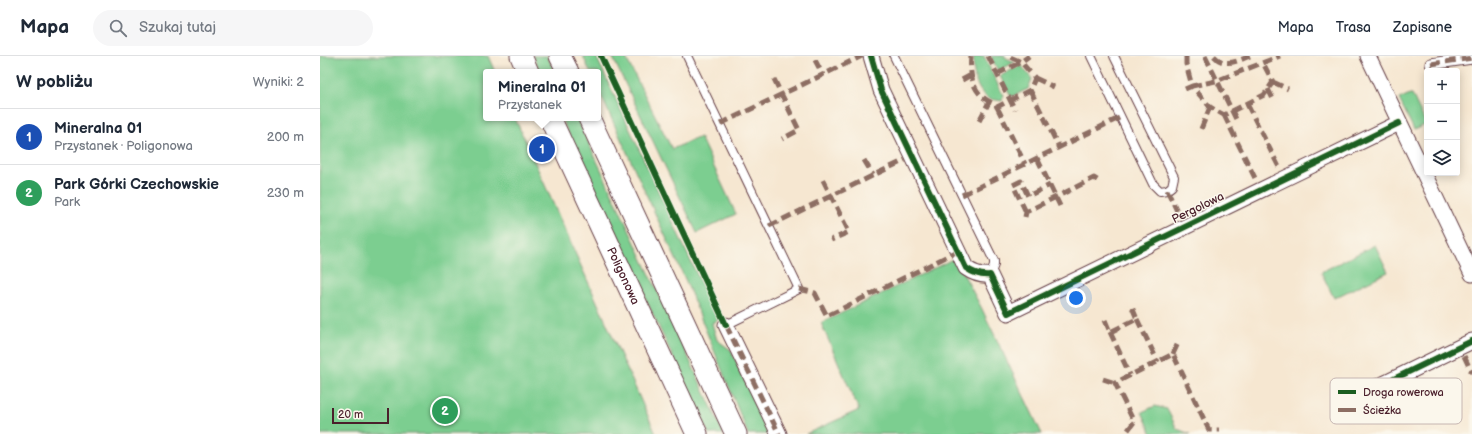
<!DOCTYPE html>
<html lang="pl">
<head>
<meta charset="utf-8">
<style>
	:root { --surface:#fff; --page:#f6f6f7; --text:#1f2937; --muted:#747a83; --line:#e0e1e3; --accent:#d1495b }
	body { margin:0; font-family:"Balsamiq Sans",sans-serif; background:var(--page); color:var(--text) }
	.controls { position:absolute; right:12px; top:12px; display:grid; overflow:hidden; border-radius:4px; box-shadow:0 2px 10px #0003 }
	.controls button { width:36px; height:36px; display:grid; place-items:center; padding:0; border:0; border-bottom:1px solid var(--line); background:var(--surface); color:var(--text); font:20px sans-serif }
	.scale { position:absolute; left:12px; bottom:10px; width:57px; box-sizing:border-box; padding-left:4px; border:2px solid #4a1f2b; border-top:0; font-size:11px; line-height:14px; white-space:nowrap; color:#4a1f2b; -webkit-text-stroke:3px #fbf7ec; paint-order:stroke }
	.you { position:absolute; left:756px; top:242px; width:14px; height:14px; margin:-10px; border:3px solid #fff; border-radius:50%; background:#1a73e8; box-shadow:0 0 0 6px #1a73e833 }
	.badge { display:grid; place-items:center; width:26px; height:26px; border-radius:50%; background:var(--accent); color:#fff; font-size:13px; font-weight:700 }
	.pin { position:absolute; translate:-50% -50%; border:2px solid #fff; box-shadow:0 1px 4px #0006 }
	.popup { position:absolute; left:163px; top:13px; width:118px; height:52px; box-sizing:border-box; display:grid; place-content:center; border-radius:4px; background:var(--surface); filter:drop-shadow(0 1px 3px #0005); font-size:13px; white-space:nowrap; color:var(--muted) }
	.popup b { font-size:15px; color:var(--text) }
	.popup::after { content:''; position:absolute; left:50%; top:100%; margin-left:-8px; border:8px solid transparent; border-top-color:var(--surface) }
	.list { margin:0; padding:0; list-style:none }
	h2 { display:flex; justify-content:space-between; align-items:center; height:52px; margin:0; padding:0 16px; font-size:17px }
	h2 small { font-size:13px; font-weight:400; color:var(--muted) }
	.list li { display:grid; grid-template-columns:26px 1fr auto; gap:12px; align-items:center; box-sizing:border-box; height:56px; padding:0 16px; border-top:1px solid var(--line) }
	.list b { display:block; font-size:15px; white-space:nowrap }
	.list p { margin:0; font-size:13px; white-space:nowrap; color:var(--muted) }
	.list em { font-size:13px; font-style:normal; color:var(--muted) }
	.icon { flex:none; width:22px; height:22px; fill:none; stroke:currentColor; stroke-width:2; stroke-linecap:round; stroke-linejoin:round }
	.map { position:relative; flex:none; width:1152px; height:378px; overflow:hidden }
	header { display:flex; align-items:center; gap:24px; box-sizing:border-box; height:56px; padding:0 20px; background:var(--surface); border-bottom:1px solid var(--line) }
	header strong { font-size:19px }
	nav { display:flex; gap:22px; margin-inline-start:auto; font-size:14px }
	.search { width:280px; height:36px; background:var(--page); display:flex; align-items:center; gap:10px; box-sizing:border-box; padding:0 14px; border-radius:22px; color:var(--muted); font-size:15px }
	main { display:flex }
	aside { flex:1; background:var(--surface) }
	.map>svg:first-child { display:block }
	.green { fill:#7bce90; stroke:#62765e }
	.lines { fill:none; stroke-linecap:round; stroke-linejoin:round }
	.service-casing { stroke:#643d44; stroke-width:10 }
	.pedestrian-casing { stroke:#643d44; stroke-width:13 }
	.minor-casing { stroke:#643d44; stroke-width:17 }
	.secondary-casing { stroke:#643d44; stroke-width:23 }
	.service { stroke:#fff; stroke-width:8 }
	.pedestrian { stroke:#fff; stroke-width:11 }
	.minor { stroke:#fff; stroke-width:15 }
	.secondary { stroke:#fff; stroke-width:21 }
	.quiet { stroke:#8d6e63; stroke-width:5; stroke-dasharray:10 5; stroke-linecap:butt }
	.cycleway-casing { stroke:#fbf7ec; stroke-width:8 }
	.cycleway { stroke:#1b5e20; stroke-width:6 }
	.labels { text-anchor:middle; dominant-baseline:central; stroke-width:3; stroke-linejoin:round; paint-order:stroke }
	.street-label { font-size:12px; fill:#4a1f2b; stroke:#fbf7ec }
	.key { fill:#fbf7ec; stroke:#c6b6b2; stroke-width:1 }
	.key-label { font-size:11px; fill:#4a1f2b }
</style>
</head>
<body>
<header>
<strong>Mapa</strong>
<div class="search"><svg class="icon" aria-label="search" viewBox="0 0 24 24"><circle cx="10" cy="10" r="6"/><path d="M15 15l6 6"/></svg>Szukaj tutaj</div>
<nav><a>Mapa</a><a>Trasa</a><a>Zapisane</a></nav>
</header>
<main>
<aside>
<h2>W pobliżu<small>Wyniki: 2</small></h2>
<ul class="list">
<li><span class="badge" style="background:#1a4fb4">1</span><div><b>Mineralna 01</b><p>Przystanek · Poligonowa</p></div><em>200 m</em></li>
<li><span class="badge" style="background:#2e9e5b">2</span><div><b>Park Górki Czechowskie</b><p>Park</p></div><em>230 m</em></li>
</ul>
</aside>
<div class="map">
<svg width="1152" height="378" viewBox="0 0 1152 378">
	<rect width="100%" height="100%" fill="#fbf7ec"/>
	<filter id="ink" filterUnits="userSpaceOnUse"><feTurbulence type="fractalNoise" baseFrequency=".025" numOctaves="2"/><feDisplacementMap in="SourceGraphic" scale="8" xChannelSelector="R" yChannelSelector="G"/><feConvolveMatrix kernelMatrix="1 2 1 2 8 2 1 2 1" color-interpolation-filters="sRGB"/></filter>
	<filter id="wash" filterUnits="userSpaceOnUse"><feTurbulence type="fractalNoise" baseFrequency=".012" numOctaves="4" result="noise"/><feDisplacementMap in="SourceGraphic" scale="16" xChannelSelector="R" yChannelSelector="G"/><feGaussianBlur stdDeviation="0.9" result="paint"/><feColorMatrix in="noise" values="0 0 0 0 0 0 0 0 0 0 0 0 0 0 0 0 0 1.4 0 .05"/><feComposite in="paint" operator="in"/></filter>
	<g filter="url(#wash)">
		<rect width="100%" height="100%" fill="#f6e7d1"/>
		<path class="green" d="M0 0H168L175 16H166V62H195L336 378H0Z
			M213 0H227L235 16H220Z
			M263 0H276L398 264 392 267 397 284 411 294 449 378H428L365 223 278 33V16H270Z
			M292 0H305L352 93 380 81 416 158 377 177Z
			M654 0H664L683 39 682 45C678 44 673 44 669 43 655 34 652 15 654 0Z
			M674 0H685L686 2 695 6 678 15 671 1Z
			M701 9 712 23 708 33 691 41 680 20Z
			M1090 38H1092L1107 70V74L1104 69 1094 74 1079 43Z
			M241 62H257L404 378H389Z
			M1055 189 1068 216 1014 242 1001 216Z
			M635 202 661 251 722 378H486L539 354 501 267Z
			M835 350 847 353 857 373 870 378H832L822 356Z"/>
	</g>
	<g filter="url(#ink)">
		<g class="lines">
			<g class="service-casing">
				<path id="service" d="M367 0 479 233 406 269
					M574 0 674 205V209L670 219
					M771 0 833 128 840 135 847 134 852 130 854 121 794 0
					M1020 340 1034 335 1043 338"/>
			</g>
			<g class="pedestrian-casing">
				<path id="pedestrian" d="M1111 8 1152 2"/>
			</g>
			<g class="minor-casing">
				<path id="minor" d="M551 0 561 34 646 212C653 217 661 220 670 219L688 257 1079 67
					M1048 0 1152 218
					M406 269 459 378
					M1043 338 1152 285"/>
			</g>
			<g class="secondary-casing">
				<g id="secondary">
					<path d="M201 0 208 16"/>
					<path d="M240 0 248 16"/>
					<path id="s1" d="M230 62 377 378"/>
					<path d="M269 62 416 378"/>
				</g>
			</g>
			<use href="#service" class="service"/>
			<use href="#pedestrian" class="pedestrian"/>
			<use href="#minor" class="minor"/>
			<use href="#secondary" class="secondary"/>
			<path class="quiet" d="M651 0C649 21 653 40 675 48L677 51 710 34 715 22 701 6 688 0
				M668 0 695 54
				M866 0V8L872 30 896 25 960 0
				M885 0 916 63
				M894 0C905 12 917 5 930 0
				M495 4 503 19
				M1111 8 1152 2
				M677 18 701 6 709 0
				M715 22 734 31
				M454 23 479 74 462 83
				M642 24 651 19
				M953 26 968 33
				M865 33 872 30 890 51 904 59 944 39 953 26 943 7
				M948 33 953 43
				M710 34 739 91
				M927 48 960 113
				M677 51 705 108
				M904 59 936 124
				M659 65 669 46
				M400 68 542 0
				M881 73 890 51
				M717 102 740 150
				M544 104 553 119
				M503 124 529 176 511 184
				M847 134 857 155
				M642 139 801 61
				M706 156 693 129 701 125 708 140 730 129
				M705 161 706 156 774 122 780 126
				M449 170 585 104
				M479 233 495 237 507 260 638 195
				M817 263 838 306
				M785 264 790 276 817 263 812 251
				M406 269 459 378
				M790 276 810 319
				M853 298 858 287
				M1144 300 1152 317
				M783 323 795 327
				M808 374 814 366 795 327 853 298 889 374H899"/>
			<g class="cycleway-casing">
				<path id="cycleway" d="M281 0 406 269
					M551 0 561 34 646 212C653 217 661 220 670 219L688 257 1079 67
					M1043 338 1152 285"/>
			</g>
			<use href="#cycleway" class="cycleway"/>
		</g>
	</g>
	<g class="labels">
		<g class="street-label">
			<text transform="translate(878 152) rotate(-26)">Pergolowa</text>
			<text stroke="none"><textPath href="#s1" startOffset="174">Poligonowa</textPath></text>
		</g>
	</g>
	<rect x="1010" y="322" width="132" height="46" rx="6" class="key"/>
	<rect x="1018" y="334" width="18" height="4" fill="#1b5e20"/>
	<rect x="1018" y="352" width="18" height="4" fill="#8d6e63"/>
	<g class="key-label">
		<text x="1043" y="340">Droga rowerowa</text>
		<text x="1043" y="358">Ścieżka</text>
	</g>
</svg>
<div class="controls">
<button>+</button>
<button>−</button>
<button><svg class="icon" aria-label="layers" viewBox="0 0 24 24"><path d="M12 4l9 5-9 5-9-5zM3 14l9 5 9-5"/></svg></button>
</div>
<div class="scale">20 m</div>
<div class="you"></div>
<div class="pin badge" style="left:222px;top:93px;background:#1a4fb4">1</div>
<div class="popup"><b>Mineralna 01</b>Przystanek</div>
<div class="pin badge" style="left:125px;top:355px;background:#2e9e5b">2</div>
</div>
</main>
</body>
</html>
